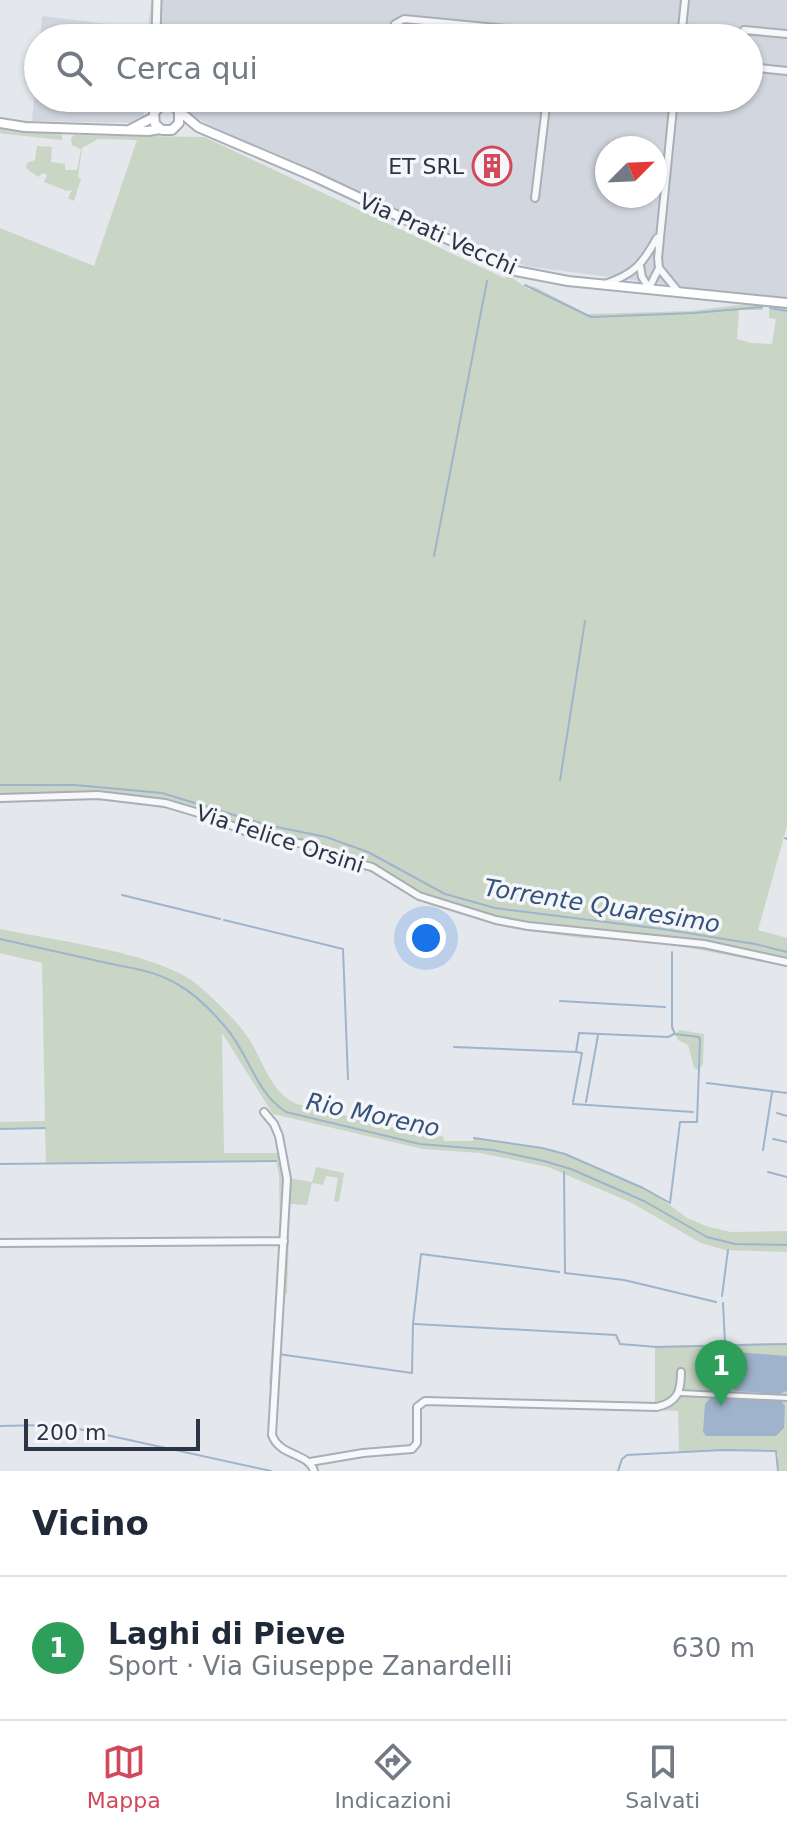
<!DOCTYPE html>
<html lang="it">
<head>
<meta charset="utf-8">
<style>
	:root { --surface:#fff; --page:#f2f2f3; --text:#1f2937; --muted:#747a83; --line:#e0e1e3; --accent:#d1495b }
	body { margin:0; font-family:"DejaVu Sans",sans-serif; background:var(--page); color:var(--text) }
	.compass { position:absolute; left:595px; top:136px; width:72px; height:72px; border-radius:50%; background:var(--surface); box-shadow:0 2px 6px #0004; rotate:66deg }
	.scale { position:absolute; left:24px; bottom:20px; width:176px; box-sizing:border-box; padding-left:8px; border:4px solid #2b3445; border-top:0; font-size:22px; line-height:28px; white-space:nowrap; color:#2b3445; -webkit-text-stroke:6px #f4f6f9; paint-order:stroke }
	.you { position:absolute; left:426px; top:938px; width:28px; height:28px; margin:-20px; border:6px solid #fff; border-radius:50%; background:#1a73e8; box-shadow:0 0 0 12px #1a73e833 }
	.badge { display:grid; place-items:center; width:52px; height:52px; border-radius:50%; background:var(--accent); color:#fff; font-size:26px; font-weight:700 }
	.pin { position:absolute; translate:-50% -66px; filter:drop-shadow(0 2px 4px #0008) }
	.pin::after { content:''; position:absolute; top:42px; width:28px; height:24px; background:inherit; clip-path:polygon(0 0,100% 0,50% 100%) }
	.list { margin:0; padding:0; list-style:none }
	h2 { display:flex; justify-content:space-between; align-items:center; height:104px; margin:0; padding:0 32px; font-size:34px }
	h2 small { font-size:26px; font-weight:400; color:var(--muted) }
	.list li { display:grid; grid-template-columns:52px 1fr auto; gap:24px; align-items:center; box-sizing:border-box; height:144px; padding:0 32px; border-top:2px solid var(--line) }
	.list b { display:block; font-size:30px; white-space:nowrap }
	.list p { margin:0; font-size:26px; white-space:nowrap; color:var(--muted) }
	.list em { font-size:26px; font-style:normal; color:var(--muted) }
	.icon { flex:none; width:44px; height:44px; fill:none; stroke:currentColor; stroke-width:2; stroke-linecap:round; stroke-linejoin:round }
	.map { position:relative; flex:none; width:787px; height:1471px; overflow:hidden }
	.search { position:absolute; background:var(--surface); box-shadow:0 2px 6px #0004; left:24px; right:24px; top:24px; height:88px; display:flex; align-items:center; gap:20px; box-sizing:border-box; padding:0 28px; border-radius:44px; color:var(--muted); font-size:30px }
	.sheet { height:248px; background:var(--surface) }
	nav { display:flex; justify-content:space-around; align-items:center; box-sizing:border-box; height:112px; border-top:2px solid var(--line); background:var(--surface); font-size:22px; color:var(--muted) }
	nav a { display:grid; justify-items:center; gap:4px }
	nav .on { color:var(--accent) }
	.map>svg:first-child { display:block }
	.built { fill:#d2d6de; fill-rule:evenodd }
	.green { fill:#c9d6c5 }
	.water { fill:#9fb4cc }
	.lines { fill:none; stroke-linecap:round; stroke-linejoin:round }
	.stream { stroke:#9fb4cc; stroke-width:2 }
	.pedestrian-casing { stroke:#a9aeb7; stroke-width:8 }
	.minor-casing { stroke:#a9aeb7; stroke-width:10 }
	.tertiary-casing { stroke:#a9aeb7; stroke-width:11 }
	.secondary-casing { stroke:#a9aeb7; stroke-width:12 }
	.pedestrian { stroke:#f7f8fa; stroke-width:4 }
	.minor { stroke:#f7f8fa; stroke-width:6 }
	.tertiary { stroke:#f7f8fa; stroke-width:7 }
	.secondary { stroke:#fff; stroke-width:8 }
	.labels { text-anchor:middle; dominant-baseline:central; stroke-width:7; stroke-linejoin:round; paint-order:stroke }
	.poi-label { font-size:22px; fill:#2b3445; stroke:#f4f6f9; text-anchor:end }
	.street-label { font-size:22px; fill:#2b3445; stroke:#f4f6f9 }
	.water-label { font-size:24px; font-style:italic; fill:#34527a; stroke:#f4f6f9 }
</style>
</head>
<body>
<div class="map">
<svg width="787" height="1471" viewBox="0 0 787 1471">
	<rect width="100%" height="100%" fill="#e4e7ec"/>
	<path class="built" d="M151 0H787V300L525 266 208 124 186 112 178 103 170 98H749V38H40L42 16 148 29ZM607 148H655V196H607Z
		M38 58V98H147L143 117 134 123 32 121Z"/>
	<path class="green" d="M0 128 62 135V140L5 134 0 133Z
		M74 135 204 137 504 278 509 276 530 290 533 286 587 314 691 311 746 304 763 305V310H739L737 339 751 343 772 344 776 319 769 318V306L787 308V826L758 930 787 938V966L684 947 635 940 581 938 509 928 415 898 383 876 341 863 309 848 260 840 205 819 154 805 84 799 0 803V228L94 266 137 140 98 139 82 148 78 177 81 179 74 201 68 198 72 190 67 191 44 182 47 175 43 173 38 177 26 168 27 163 35 160 37 146 52 147 51 162 65 164V170H77L81 149 72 145 71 139Z
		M0 929C51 940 164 953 200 987 216 1001 235 1019 247 1036 263 1059 270 1093 297 1104L432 1137 443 1136 444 1141H473L474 1138 542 1148 561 1153 651 1191 687 1218 709 1227 731 1232 787 1231V1252L725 1250 701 1243 632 1203 548 1167 480 1153 423 1149 273 1114 222 1033 224 1153H286L289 1178 312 1182 316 1167 344 1173 339 1202 334 1201 338 1178 326 1176 323 1185 312 1183 307 1205 290 1204 287 1294H280L275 1387 269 1384 280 1240 279 1175 276 1161 46 1163 45 1128 0 1129V1122L45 1121 42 963 0 953Z
		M680 1030 704 1034 703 1064 699 1070 694 1068 688 1045 678 1040 675 1034Z
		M769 1343 787 1344V1471H778V1453L772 1450 679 1452 678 1411 655 1410V1346Z"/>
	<path class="water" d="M736 1352 787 1356V1391L779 1394 735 1391 732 1386 733 1355Z
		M712 1396 780 1400 785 1406 784 1428 776 1436H706L703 1432 705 1404Z"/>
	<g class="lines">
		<path class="stream" d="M525 285 591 317 694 313 762 307
			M770 308 787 311
			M434 556 487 281
			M560 780 585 621
			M0 785H75L162 793 267 825 326 837 368 852 445 894 495 908 662 929 755 944 787 952
			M785 838 787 839
			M122 895 220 919
			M224 920 343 949 348 1079
			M0 939C36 947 72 955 107 963 131 968 156 971 177 984 197 995 213 1012 227 1029 249 1055 256 1093 286 1112L420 1144 493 1150 544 1161 571 1169 644 1201 707 1237 735 1244 787 1245
			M560 1001 665 1007
			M454 1047 575 1052
			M707 1083 787 1093
			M573 1102 582 1053 576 1052 579 1033 668 1037 674 1034
			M586 1102 598 1035
			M573 1104 693 1112
			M777 1113 787 1116
			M0 1129 45 1128
			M474 1138 542 1148 565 1154 643 1188 670 1203 680 1122H697L700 1040 699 1037 675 1034 672 1027V952
			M773 1139 787 1142
			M763 1150 772 1092
			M0 1164 276 1161
			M564 1172 565 1273 624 1280 716 1302
			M768 1172 787 1177
			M722 1296 728 1250
			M723 1303 725 1343
			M415 1324 616 1335 620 1344 657 1347 787 1344
			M278 1354 412 1373 413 1324 421 1254 559 1272
			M0 1426 47 1425 79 1429 271 1471
			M618 1471 622 1459 627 1455 722 1450 776 1451 778 1471"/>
		<g class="pedestrian-casing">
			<path id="pedestrian" d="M680 1393 787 1398"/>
		</g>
		<g class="minor-casing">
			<path id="minor" d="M395 24 404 19 600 38
				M681 38 685 0
				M744 38V30L787 34
				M749 67 787 71
				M674 98 658 258 659 268 677 290
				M535 198 547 98
				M640 266 642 277 649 288 659 268
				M605 284C634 274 642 265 657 238
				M0 798 98 795 165 803 212 817 249 833 318 847 341 859 372 867 419 896 496 920 528 926 704 944 787 962
				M264 1112 274 1124 279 1136 287 1179 272 1435C280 1457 308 1452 314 1471
				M0 1243 284 1241
				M310 1462 363 1453 412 1449 417 1443V1407L425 1401 657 1407C678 1402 681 1391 681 1372"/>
		</g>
		<g class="tertiary-casing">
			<path id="tertiary" d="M156 38 157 0
				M154 98V113"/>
		</g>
		<g class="secondary-casing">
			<path id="secondary" d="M179 112V123L172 130H162L155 124 154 113 160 106 172 105 198 127 315 177 516 271 568 281 787 303
				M0 123 25 127 148 131 160 129
				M131 129 154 117"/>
		</g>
		<use href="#pedestrian" class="pedestrian"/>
		<use href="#minor" class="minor"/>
		<use href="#tertiary" class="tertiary"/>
		<use href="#secondary" class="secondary"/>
	</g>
	<defs>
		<g id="building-ring" transform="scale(2)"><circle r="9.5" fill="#f4f6f9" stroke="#d1495b" stroke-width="1.5"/><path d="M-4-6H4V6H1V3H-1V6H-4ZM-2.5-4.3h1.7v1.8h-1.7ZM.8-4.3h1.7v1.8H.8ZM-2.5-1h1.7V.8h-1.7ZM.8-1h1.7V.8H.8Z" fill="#d1495b"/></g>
	</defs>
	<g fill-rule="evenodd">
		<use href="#building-ring" x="492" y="166"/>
	</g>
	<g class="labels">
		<g class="poi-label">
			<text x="464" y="166">ET SRL</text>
		</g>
		<g class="street-label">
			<text transform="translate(438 234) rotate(24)">Via Prati Vecchi</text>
			<text transform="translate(280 839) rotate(18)">Via Felice Orsini</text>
		</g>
		<g class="water-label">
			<text transform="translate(602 906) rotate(9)">Torrente Quaresimo</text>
			<text transform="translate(373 1115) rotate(12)">Rio Moreno</text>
		</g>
	</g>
</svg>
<svg class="compass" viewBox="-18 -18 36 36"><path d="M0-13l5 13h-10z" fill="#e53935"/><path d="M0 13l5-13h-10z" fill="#747a83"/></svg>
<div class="scale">200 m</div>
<div class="you"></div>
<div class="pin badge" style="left:721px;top:1406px;background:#2e9e5b">1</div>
<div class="search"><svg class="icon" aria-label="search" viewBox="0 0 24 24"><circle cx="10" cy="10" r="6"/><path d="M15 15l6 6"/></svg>Cerca qui</div>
</div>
<section class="sheet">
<h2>Vicino<small></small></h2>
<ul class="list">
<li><span class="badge" style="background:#2e9e5b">1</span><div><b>Laghi di Pieve</b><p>Sport · Via Giuseppe Zanardelli</p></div><em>630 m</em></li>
</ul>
</section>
<nav>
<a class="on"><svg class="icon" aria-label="map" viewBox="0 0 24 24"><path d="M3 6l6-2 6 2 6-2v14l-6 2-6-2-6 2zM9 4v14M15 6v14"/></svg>Mappa</a>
<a><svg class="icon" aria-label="directions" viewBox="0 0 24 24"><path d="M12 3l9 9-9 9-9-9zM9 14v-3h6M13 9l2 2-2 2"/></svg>Indicazioni</a>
<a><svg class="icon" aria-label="saved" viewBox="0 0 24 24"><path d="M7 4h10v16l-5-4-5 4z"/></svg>Salvati</a>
</nav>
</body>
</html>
